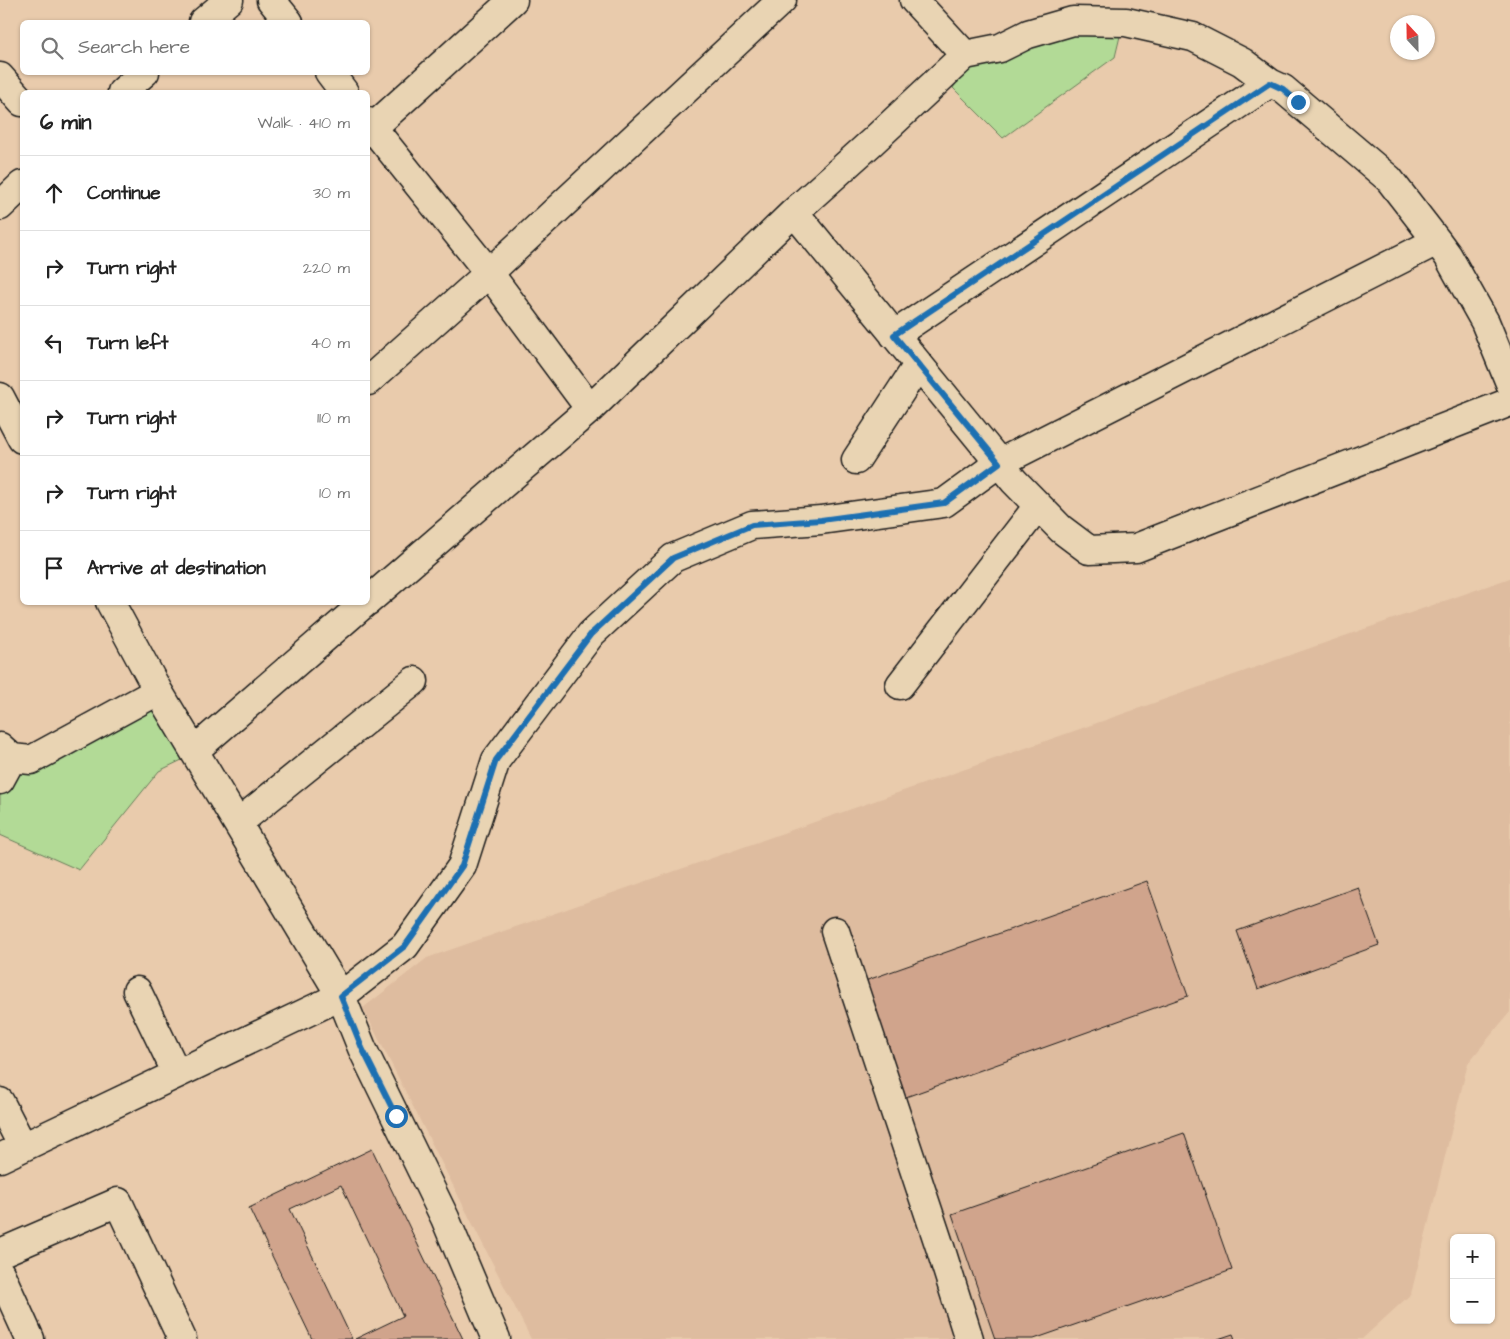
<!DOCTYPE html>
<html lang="en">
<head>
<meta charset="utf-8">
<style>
	:root { --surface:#fff; --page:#f2f2f2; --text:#222; --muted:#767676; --line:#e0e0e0 }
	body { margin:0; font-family:"Architects Daughter",sans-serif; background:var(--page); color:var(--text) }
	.controls { position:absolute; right:15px; bottom:15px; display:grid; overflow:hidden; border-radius:8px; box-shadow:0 1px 4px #0004 }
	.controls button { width:45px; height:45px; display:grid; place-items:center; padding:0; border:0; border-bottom:1px solid var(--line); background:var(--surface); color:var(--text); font:25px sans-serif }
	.compass { position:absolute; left:1390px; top:15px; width:45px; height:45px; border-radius:50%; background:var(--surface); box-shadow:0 1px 4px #0004; rotate:338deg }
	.stop { position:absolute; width:15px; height:15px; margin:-11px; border:4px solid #1f6fb2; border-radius:50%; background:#fff }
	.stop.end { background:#1f6fb2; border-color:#fff; box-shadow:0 1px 5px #0008 }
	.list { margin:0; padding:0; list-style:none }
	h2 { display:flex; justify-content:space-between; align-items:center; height:65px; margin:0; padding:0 20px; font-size:21px }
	h2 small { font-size:16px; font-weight:400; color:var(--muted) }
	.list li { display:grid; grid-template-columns:32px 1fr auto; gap:15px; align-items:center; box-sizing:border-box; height:75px; padding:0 20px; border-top:1px solid var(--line) }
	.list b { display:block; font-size:19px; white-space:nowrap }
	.list em { font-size:16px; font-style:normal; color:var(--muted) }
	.icon { flex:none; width:28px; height:28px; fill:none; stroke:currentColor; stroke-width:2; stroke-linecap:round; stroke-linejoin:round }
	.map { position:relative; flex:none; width:1510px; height:1339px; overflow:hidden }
	.search { position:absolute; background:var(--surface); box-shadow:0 1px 4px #0004; left:20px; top:20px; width:350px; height:55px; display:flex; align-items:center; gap:12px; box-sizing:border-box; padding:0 18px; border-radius:8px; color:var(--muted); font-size:19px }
	.panel { position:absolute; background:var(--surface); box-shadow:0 1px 4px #0004; left:20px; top:90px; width:350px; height:515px; border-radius:8px }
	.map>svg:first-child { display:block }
	.built { fill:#debc9f }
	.green { fill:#b2da96; stroke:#677b59 }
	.building { fill:#d0a48c; stroke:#1c1c1c }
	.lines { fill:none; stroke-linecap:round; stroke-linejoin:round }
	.minor-casing { stroke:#1c1c1c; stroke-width:31 }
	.minor { stroke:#e9d4b3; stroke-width:28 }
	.route { stroke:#1f6fb2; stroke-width:6 }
</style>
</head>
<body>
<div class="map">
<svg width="1510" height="1339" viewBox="0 0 1510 1339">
	<rect width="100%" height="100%" fill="#e9cbac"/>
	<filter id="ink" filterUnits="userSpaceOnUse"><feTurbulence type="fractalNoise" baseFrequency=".02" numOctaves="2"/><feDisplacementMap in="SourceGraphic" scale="10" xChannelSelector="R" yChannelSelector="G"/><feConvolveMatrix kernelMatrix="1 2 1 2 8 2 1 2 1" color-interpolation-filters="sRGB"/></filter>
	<g filter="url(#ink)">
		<path class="built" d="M1510 578V1012L1468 1063 1411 1294 1362 1339H531L363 1008 427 958Z"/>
		<path class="green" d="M1074 32H1121L1115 57 1003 138 953 88 971 62Z
			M155 700 188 757 159 771 79 870 0 835V794L16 766Z"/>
		<path class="building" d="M1147 881 1188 996 903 1098 862 982Z
			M1358 887 1379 945 1258 989 1237 931Z
			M1184 1133 1232 1270 1034 1339H995L952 1214Z
			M372 1149 463 1339H355L403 1316 341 1185 290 1209 352 1339H312L249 1208Z
			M1233 1334 1235 1339H1218Z"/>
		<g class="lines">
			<g class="minor-casing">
				<path id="minor" d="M271 0 289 22
					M914 0 965 55
					M203 22 229 0
					M329 72 344 92
					M0 77 22 102
					M122 92 145 72
					M368 122 489 273 590 409
					M368 132 513 0
					M0 206 22 185
					M794 212 1014 481 1061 529 1089 550 1136 548 1510 402
					M894 335 1270 83
					M368 381 489 273 782 0
					M0 397 22 439
					M856 460 918 365
					M368 601 590 409 794 212 872 142 965 55 1000 48 1028 34 1073 21 1126 22 1193 37 1242 62 1270 83 1283 89 1389 179 1437 241 1448 256 1485 322 1510 383
					M110 602 158 691 341 996 362 1048 445 1218 496 1339
					M900 685 1038 506
					M0 747 12 758 31 760 158 691
					M195 750 366 602
					M0 780 12 758
					M238 823 414 681
					M835 931 940 1247 969 1339
					M137 991 177 1074
					M0 1102 23 1147
					M0 1158 341 996 405 946 462 866 496 760 591 634 673 558 752 525 821 520 944 503 999 463 1437 241
					M0 1253 118 1202 182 1339
					M0 1273 30 1339"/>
			</g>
			<use href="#minor" class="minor"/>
		</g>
	</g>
	<g class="lines" filter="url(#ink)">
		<path class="route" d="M396 1116 362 1048 341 996 405 946 462 866 496 760 591 634 673 558 752 525 821 520 944 503 999 463 894 335 1270 83 1283 89 1298 102"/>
	</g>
</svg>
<div class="controls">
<button>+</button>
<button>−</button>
</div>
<svg class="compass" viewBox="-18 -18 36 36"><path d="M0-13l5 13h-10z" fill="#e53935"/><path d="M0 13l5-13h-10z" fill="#767676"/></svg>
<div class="stop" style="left:396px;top:1116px"></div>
<div class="stop end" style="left:1298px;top:102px"></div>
<div class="search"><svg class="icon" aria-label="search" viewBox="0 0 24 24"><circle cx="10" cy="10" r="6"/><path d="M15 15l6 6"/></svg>Search here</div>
<section class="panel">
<h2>6 min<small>Walk · 410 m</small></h2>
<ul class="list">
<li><svg class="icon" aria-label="ahead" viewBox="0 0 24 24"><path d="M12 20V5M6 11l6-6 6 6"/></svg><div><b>Continue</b></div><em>30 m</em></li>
<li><svg class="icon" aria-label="right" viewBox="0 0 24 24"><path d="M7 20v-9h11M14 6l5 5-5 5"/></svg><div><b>Turn right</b></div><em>220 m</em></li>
<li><svg class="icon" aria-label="left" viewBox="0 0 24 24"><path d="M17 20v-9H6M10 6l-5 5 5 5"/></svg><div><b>Turn left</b></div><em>40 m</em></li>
<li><svg class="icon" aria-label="right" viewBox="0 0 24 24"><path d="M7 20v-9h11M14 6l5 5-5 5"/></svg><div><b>Turn right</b></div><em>110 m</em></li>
<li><svg class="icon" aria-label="right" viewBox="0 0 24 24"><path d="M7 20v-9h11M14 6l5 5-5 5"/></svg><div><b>Turn right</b></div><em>10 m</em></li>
<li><svg class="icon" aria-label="arrive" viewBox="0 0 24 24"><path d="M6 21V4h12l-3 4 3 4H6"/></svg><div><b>Arrive at destination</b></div></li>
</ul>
</section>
</div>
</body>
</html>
